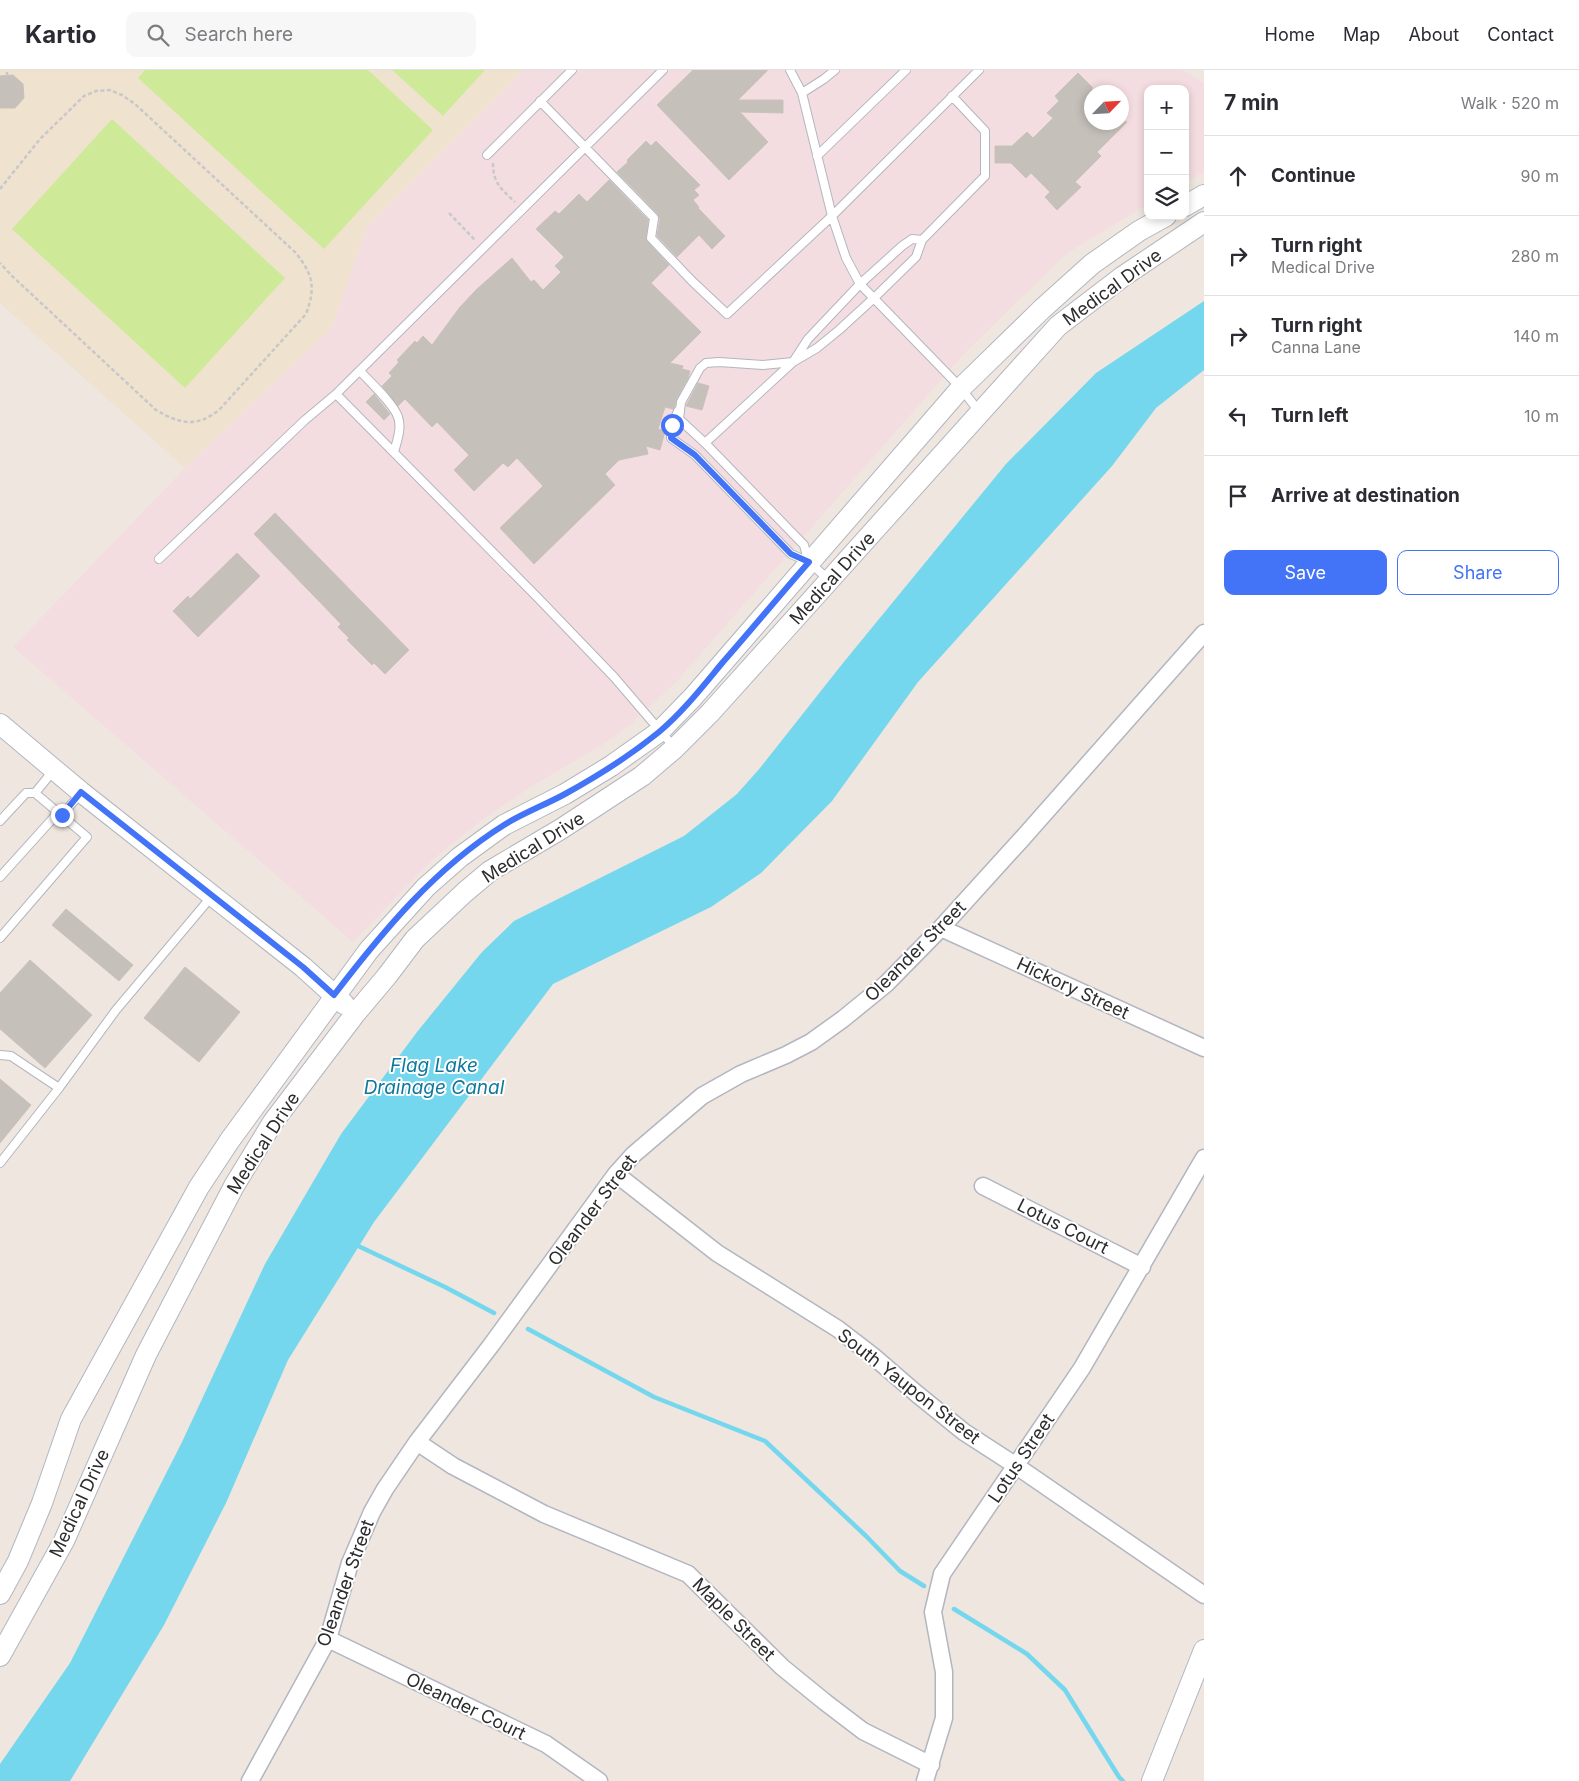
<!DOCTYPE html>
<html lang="en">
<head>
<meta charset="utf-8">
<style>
	:root { --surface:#fff; --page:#f7f7f7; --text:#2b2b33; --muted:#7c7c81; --line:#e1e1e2; --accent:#4373f7 }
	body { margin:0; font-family:Inter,sans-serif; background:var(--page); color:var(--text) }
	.controls { position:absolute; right:15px; top:15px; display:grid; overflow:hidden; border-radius:10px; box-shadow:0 2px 8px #0003 }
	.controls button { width:45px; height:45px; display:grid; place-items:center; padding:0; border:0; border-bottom:1px solid var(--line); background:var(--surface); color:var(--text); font:25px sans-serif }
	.compass { position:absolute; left:1084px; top:15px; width:45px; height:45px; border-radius:50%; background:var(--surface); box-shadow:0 2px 8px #0003; rotate:65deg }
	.stop { position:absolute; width:15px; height:15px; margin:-11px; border:4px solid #4373f7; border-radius:50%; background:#fff }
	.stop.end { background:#4373f7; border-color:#fff; box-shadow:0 1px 5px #0008 }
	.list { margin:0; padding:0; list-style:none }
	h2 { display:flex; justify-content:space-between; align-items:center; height:65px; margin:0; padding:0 20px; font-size:21px }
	h2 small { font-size:16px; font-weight:400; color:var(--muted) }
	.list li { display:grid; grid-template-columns:32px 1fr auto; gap:15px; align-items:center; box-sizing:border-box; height:80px; padding:0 20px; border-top:1px solid var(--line) }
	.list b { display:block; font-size:19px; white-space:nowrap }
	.list p { margin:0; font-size:16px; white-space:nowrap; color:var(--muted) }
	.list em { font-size:16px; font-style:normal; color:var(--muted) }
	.actions { display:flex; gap:10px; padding:15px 20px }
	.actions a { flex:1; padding:11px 0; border:1px solid var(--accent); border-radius:10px; text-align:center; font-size:18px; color:var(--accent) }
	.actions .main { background:var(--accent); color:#fff }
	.icon { flex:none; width:28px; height:28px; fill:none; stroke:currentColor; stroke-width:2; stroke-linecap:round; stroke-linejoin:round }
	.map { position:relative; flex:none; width:1204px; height:1711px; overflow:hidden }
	header { display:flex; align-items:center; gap:30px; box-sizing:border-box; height:70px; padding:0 25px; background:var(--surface); border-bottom:1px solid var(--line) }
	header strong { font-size:24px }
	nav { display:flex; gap:28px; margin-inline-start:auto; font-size:18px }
	.search { width:350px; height:45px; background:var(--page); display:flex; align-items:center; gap:12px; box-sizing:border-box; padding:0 18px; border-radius:10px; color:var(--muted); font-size:19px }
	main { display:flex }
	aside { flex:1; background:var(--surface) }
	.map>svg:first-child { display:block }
	.education { fill:#efe2cf }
	.medical { fill:#f4dde0; fill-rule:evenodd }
	.pitch { fill:#ceea99 }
	.water { fill:#75d7ed }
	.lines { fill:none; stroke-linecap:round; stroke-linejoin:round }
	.stream { stroke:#75d7ed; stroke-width:4.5 }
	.building { fill:#c6c0bb; stroke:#c9c2b9 }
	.service-casing { stroke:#b2b6c0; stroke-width:10 }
	.minor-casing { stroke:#b2b6c0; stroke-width:19 }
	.tertiary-casing { stroke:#b2b6c0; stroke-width:22 }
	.path { stroke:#c8c8c8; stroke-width:2.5; stroke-dasharray:4 2.5; stroke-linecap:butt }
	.service { stroke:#fff; stroke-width:8 }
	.minor { stroke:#fff; stroke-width:16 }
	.tertiary { stroke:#fff; stroke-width:20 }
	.route { stroke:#4373f7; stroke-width:6 }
	.labels { text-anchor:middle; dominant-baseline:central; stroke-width:4; stroke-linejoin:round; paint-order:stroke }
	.street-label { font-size:18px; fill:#2c2c2c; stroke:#fff }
	.water-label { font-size:19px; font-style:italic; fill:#10789d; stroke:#fff }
</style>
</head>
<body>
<header>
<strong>Kartio</strong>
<div class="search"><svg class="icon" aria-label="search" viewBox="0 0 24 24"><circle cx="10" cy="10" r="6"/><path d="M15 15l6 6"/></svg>Search here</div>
<nav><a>Home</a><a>Map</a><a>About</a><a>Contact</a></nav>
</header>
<main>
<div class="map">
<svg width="1204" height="1711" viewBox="0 0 1204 1711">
	<rect width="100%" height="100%" fill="#eee6df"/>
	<path class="education" d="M0 0H524L367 157 331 259 185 398 0 233Z"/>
	<path class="medical" d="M524 0H1182L1204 13V102L1185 112V19H1148V134L1066 184 963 285 676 612 630 655 599 677 535 714 482 750 432 790 353 872 13 577 185 398 331 259 367 157ZM1092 22H1122V52H1092Z"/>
	<path class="pitch" d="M145 0H368L433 60 324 179 138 8Z
		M392 0H485L443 46Z
		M112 49 285 208 185 318 12 159Z"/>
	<path class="water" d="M1204 231V300L1156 338 1112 396 918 612 832 731 761 803 711 837 553 914 374 1152 288 1290 226 1433 164 1555 70 1711H0V1694L70 1593 182 1372 265 1194 341 1064 417 962 482 882 514 851 684 766 737 724 760 698 843 593 1006 394 1096 303Z"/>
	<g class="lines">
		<path class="stream" d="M354 1174 445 1217 494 1243
			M528 1259 654 1327 765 1371 866 1466 900 1501 924 1516
			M954 1539 1027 1584 1065 1620 1119 1707 1123 1711"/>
	</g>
	<path class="building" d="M693 0H768L738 30H783V43L740 42 768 72 729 110 657 35Z
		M1078 3 1092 17V52H1127L1097 82 1101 86 1075 112 1081 117 1057 140 1045 127 1050 122 1031 103 1026 108 1011 93H995V76H1012L1027 62 1033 68 1053 48 1047 43 1059 31 1055 26Z
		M13 5 23 14 24 28 15 38H0V6Z
		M646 71 651 76 656 71 700 115 694 120 699 125 693 130 699 137 698 138 725 166 712 179 699 165 677 187 657 166 660 149 658 144 617 102 628 92 627 90Z
		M609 110 648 150 646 170 669 195 651 213 701 262 670 293 683 296 682 299 690 301 688 308 676 330 675 336 673 339 665 337 658 359 665 361 660 380 646 376 648 384 619 390 605 404 615 415 534 494 500 458 543 416 517 388 508 397 503 393 474 421 454 400 469 385 437 352 432 357 405 329 398 336 382 316 392 306 389 303 399 292 397 290 415 271 417 273 423 266 432 275 460 237 477 219 512 188 531 212 534 210 543 220 561 202 555 196 564 187 536 159 555 141 559 144 579 124 587 132Z
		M698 313 709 316 702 340 686 336Z
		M374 324 390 344 384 350 366 332Z
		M275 443 409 580 385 604 374 593 372 595 347 570 349 568 338 557 341 554 254 464Z
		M237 483 260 506 198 567 173 541 188 526 190 529Z
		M66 839 133 895 119 911 52 855Z
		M30 890 92 945 45 998 0 959V923Z
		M185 897 240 942 199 992 144 948Z
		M0 1009 31 1035 0 1073Z"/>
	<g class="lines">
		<g class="service-casing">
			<path id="service" d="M790 0 802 23 832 146 846 188 860 214 961 318 980 343
				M802 23 824 9 835 0
				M540 31 654 148 651 168 692 211 727 244 832 146 979 0
				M487 85 572 0
				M817 86 906 0
				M922 170 985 106V61L952 26
				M793 292 763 295 719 292 706 293 700 298 681 332 679 349 705 373 804 475 808 490
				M360 301C370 312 394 334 398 347 402 358 397 371 394 382
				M336 324 540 530 614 607 674 677
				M678 341 672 355 671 368 695 385 791 484 809 492 828 509
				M705 373 793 292 817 278 839 260 874 228 916 187 922 170 912 169 902 176 860 214 808 269 793 292
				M159 489 305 350 336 324 663 0
				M35 723 53 701
				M0 751 26 723H35L87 767 0 868
				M0 807 55 746 62 745 81 723
				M0 985 11 986 59 1018
				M0 1093 59 1018 116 940 212 826"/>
		</g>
		<g class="minor-casing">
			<path id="minor" d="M941 858 1204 978
				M616 1104 717 1183 838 1259 873 1286 917 1324 964 1362 1015 1395 1204 1525
				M983 1116 1142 1197
				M417 1372 453 1396 544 1444 688 1504 782 1597 825 1632 863 1661 931 1695
				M328 1569 546 1674 599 1711
				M250 1711 328 1569 350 1493 372 1442 385 1419 417 1372 492 1274 616 1104 633 1085 702 1026 741 1004 786 985 811 972 843 949 886 914 941 858 1020 771 1204 563
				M925 1711 944 1648V1602L933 1542 942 1504 1082 1298 1204 1088"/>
		</g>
		<g class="tertiary-casing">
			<path id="tertiary" d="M1185 136 1204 125
				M0 654 81 722 303 897 344 934
				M0 1524 18 1491 42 1433 71 1349 199 1117 230 1070 369 880 426 817 460 787 504 755 565 724 611 696 659 662 693 627 961 318 1042 239 1092 194 1139 161 1166 146
				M0 1586 64 1471 146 1285 234 1116 273 1052 355 944 387 906 415 869 465 822 490 801 561 759 642 706 675 678 710 643 1058 256 1122 207 1204 152
				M1152 1711 1204 1580"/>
		</g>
		<path class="path" d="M7 6V0
			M493 93C493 113 501 119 515 132
			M0 119 40 69 84 26 96 21 110 20 122 25 135 34 296 183C313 205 316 217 306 244L219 340C196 358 180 354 156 340L11 205 0 193
			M449 143 476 171"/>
		<use href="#service" class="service"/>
		<use href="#minor" class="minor"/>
		<use href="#tertiary" class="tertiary"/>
	</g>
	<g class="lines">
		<path class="route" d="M62 745 81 722 303 897 334 925C383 861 435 798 504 755 523 743 545 735 565 724 596 707 632 684 659 662 683 642 703 616 723 592 752 559 780 525 809 492L791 484 695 385 671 368 672 355"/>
	</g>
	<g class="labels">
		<g class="street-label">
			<text transform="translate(1112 217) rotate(-36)">Medical Drive</text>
			<text transform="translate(832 508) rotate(-48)">Medical Drive</text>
			<text transform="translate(533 777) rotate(-32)">Medical Drive</text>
			<text transform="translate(915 881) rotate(-45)">Oleander Street</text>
			<text transform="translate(1073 918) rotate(25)">Hickory Street</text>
			<text transform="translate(263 1073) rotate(-57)">Medical Drive</text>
			<text transform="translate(592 1140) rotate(-53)">Oleander Street</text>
			<text transform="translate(1063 1156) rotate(27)">Lotus Court</text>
			<text transform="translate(909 1316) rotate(38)">South Yaupon Street</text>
			<text transform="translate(1021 1388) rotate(-56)">Lotus Street</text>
			<text transform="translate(79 1433) rotate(-65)">Medical Drive</text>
			<text transform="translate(345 1513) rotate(-70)">Oleander Street</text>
			<text transform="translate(734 1549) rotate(45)">Maple Street</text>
			<text transform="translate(466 1636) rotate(26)">Oleander Court</text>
		</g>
		<g class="water-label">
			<text x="434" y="995">Flag Lake<tspan x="434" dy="22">Drainage Canal</tspan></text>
		</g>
	</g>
</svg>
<div class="controls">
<button>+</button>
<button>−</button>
<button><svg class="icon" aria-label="layers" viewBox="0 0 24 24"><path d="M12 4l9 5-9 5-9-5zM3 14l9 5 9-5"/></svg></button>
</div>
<svg class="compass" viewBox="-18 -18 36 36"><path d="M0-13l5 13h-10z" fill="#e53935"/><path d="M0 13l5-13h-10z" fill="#7c7c81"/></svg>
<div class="stop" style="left:672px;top:355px"></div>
<div class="stop end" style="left:62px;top:745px"></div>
</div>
<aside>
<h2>7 min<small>Walk · 520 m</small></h2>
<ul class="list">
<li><svg class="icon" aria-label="ahead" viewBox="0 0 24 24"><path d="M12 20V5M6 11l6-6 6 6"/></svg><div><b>Continue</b></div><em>90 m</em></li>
<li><svg class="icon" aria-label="right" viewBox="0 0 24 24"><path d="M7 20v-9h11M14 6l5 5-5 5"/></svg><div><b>Turn right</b><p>Medical Drive</p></div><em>280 m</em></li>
<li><svg class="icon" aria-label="right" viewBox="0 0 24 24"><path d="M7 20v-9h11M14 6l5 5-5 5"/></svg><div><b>Turn right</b><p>Canna Lane</p></div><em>140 m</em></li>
<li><svg class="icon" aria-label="left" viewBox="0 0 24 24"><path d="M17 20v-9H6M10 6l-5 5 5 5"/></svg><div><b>Turn left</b></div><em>10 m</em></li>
<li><svg class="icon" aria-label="arrive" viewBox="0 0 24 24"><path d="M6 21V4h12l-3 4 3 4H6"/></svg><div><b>Arrive at destination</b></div></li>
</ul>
<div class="actions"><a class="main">Save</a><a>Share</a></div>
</aside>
</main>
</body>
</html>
